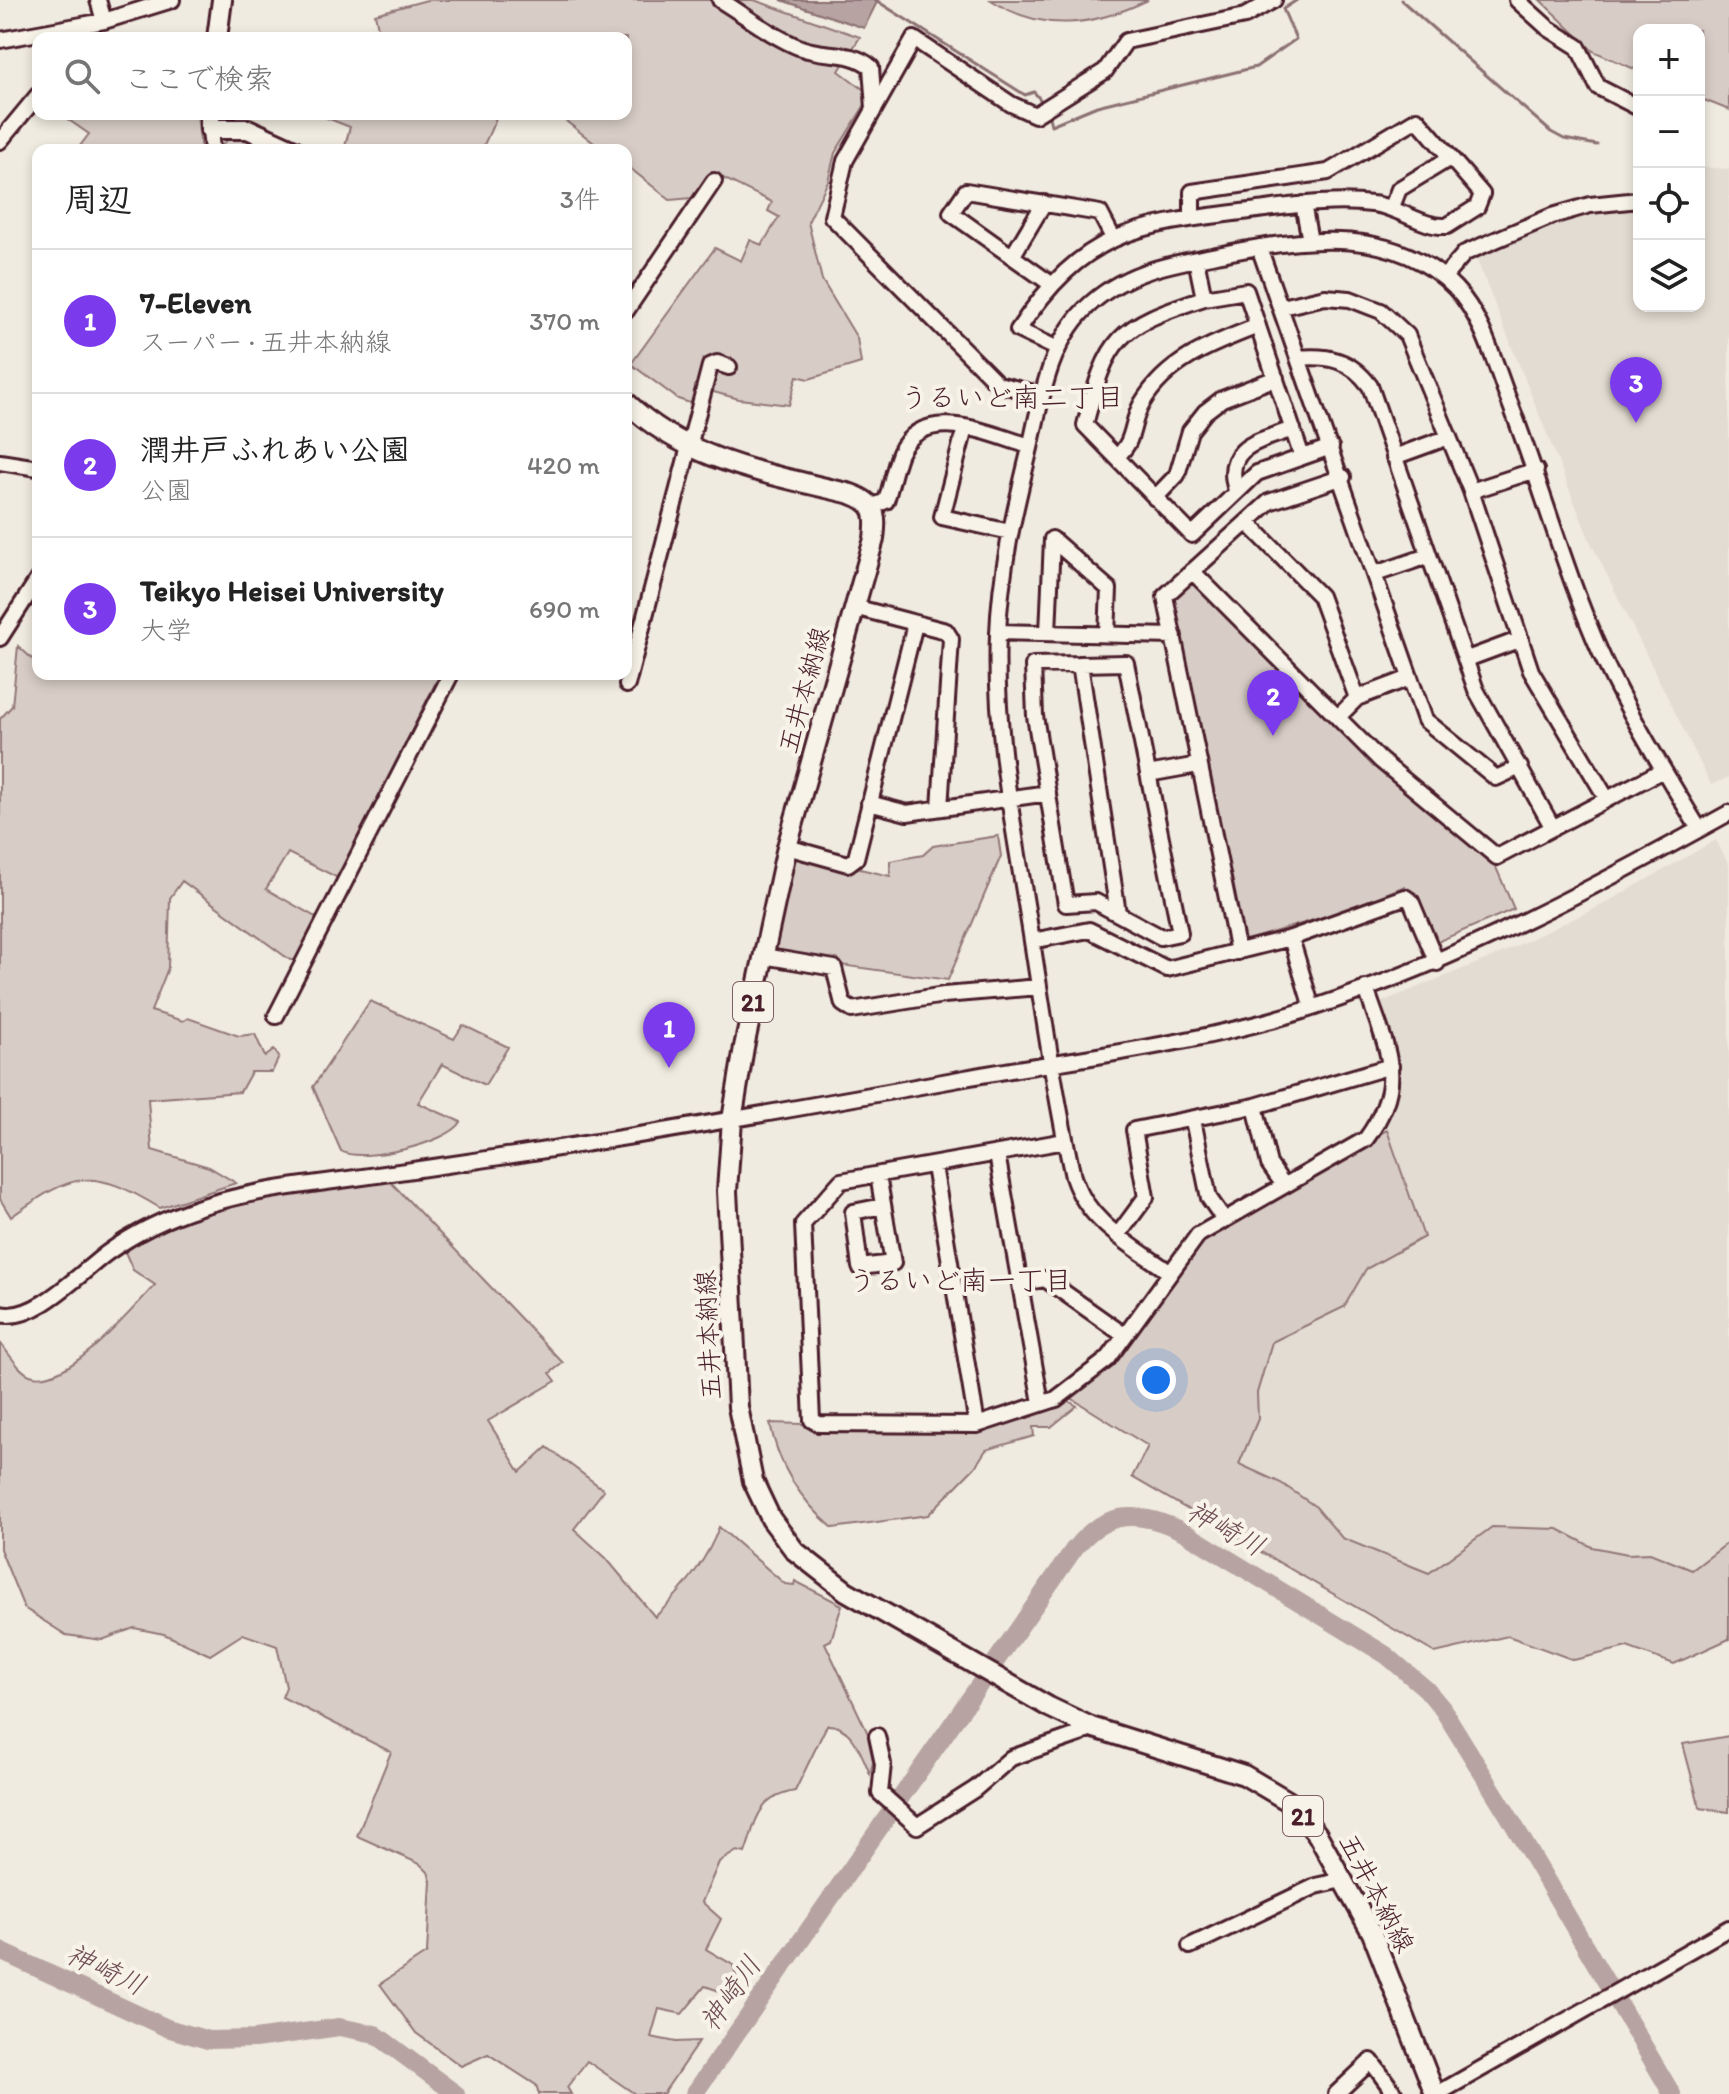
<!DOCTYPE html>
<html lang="ja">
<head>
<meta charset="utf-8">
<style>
	:root { --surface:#fff; --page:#f2f2f2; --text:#222; --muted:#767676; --line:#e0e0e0; --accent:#7c3aed }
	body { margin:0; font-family:Itim,"Klee One",sans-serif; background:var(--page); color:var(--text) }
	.controls { position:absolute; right:24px; top:24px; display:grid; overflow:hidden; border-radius:16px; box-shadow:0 4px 12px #0003 }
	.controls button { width:72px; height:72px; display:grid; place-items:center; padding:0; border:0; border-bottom:2px solid var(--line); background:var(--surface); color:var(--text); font:40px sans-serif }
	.you { position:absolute; left:1156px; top:1380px; width:28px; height:28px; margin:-20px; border:6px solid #fff; border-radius:50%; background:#1a73e8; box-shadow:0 0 0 12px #1a73e833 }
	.badge { display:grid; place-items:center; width:52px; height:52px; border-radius:50%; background:var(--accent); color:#fff; font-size:26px; font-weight:700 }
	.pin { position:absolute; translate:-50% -66px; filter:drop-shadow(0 2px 4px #0008) }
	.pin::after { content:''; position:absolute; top:42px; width:28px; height:24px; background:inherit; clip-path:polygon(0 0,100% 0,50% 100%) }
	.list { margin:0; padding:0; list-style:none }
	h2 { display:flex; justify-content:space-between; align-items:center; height:104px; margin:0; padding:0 32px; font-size:34px }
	h2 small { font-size:26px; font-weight:400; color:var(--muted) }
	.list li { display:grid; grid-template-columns:52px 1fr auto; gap:24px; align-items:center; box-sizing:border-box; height:144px; padding:0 32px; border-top:2px solid var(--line) }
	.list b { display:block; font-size:30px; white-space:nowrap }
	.list p { margin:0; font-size:26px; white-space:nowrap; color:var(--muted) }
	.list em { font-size:26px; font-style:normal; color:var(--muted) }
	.icon { flex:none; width:44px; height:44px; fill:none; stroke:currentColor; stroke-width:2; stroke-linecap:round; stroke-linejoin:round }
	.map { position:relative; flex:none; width:1729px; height:2094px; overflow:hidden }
	.search { position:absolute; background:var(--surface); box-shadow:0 4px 12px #0003; left:32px; top:32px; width:600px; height:88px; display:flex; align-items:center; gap:20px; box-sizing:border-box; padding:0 28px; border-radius:16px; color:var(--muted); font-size:30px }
	.panel { position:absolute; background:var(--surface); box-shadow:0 4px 12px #0003; left:32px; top:144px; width:600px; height:536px; border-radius:16px }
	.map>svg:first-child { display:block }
	.built { fill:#e3dcd2 }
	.green { fill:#d8cdc6; stroke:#917678; stroke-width:2 }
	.water { fill:#b7a4a2; stroke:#8b6f72; stroke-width:2 }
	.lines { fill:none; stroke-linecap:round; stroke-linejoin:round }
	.stream { stroke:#8b6f72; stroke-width:3 }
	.river { stroke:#b7a4a2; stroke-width:18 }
	.minor-casing { stroke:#4a1f2b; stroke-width:20 }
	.major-casing { stroke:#4a1f2b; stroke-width:24 }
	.minor { stroke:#f7f3e8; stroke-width:14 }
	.major { stroke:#f7f3e8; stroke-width:18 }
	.labels { text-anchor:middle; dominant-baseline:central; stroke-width:8; stroke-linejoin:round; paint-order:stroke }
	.shield { fill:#f7f3e8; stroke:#7e5f64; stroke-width:2 }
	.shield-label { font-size:24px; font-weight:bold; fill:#4a1f2b }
	.street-label { font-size:26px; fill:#4a1f2b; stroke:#f7f3e8 }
	.neighbourhood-label { font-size:28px; fill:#4a1f2b; stroke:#f7f3e8 }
	.water-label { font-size:28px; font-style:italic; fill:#704e55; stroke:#f7f3e8 }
</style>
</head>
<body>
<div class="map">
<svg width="1729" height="2094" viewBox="0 0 1729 2094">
	<rect width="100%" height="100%" fill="#f0ebe0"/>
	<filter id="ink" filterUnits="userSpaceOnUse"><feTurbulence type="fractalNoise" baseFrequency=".0125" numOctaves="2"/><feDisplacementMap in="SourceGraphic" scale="16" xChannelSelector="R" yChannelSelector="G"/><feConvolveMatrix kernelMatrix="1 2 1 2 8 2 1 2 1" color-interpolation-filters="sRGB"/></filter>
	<g filter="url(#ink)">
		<path class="built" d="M1699 167 1729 169V777L1711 785 1590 541 1476 258 1562 215 1639 204V306H1699Z
			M1716 840 1729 865V1542L1692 1570 1650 1553 1628 1554 1592 1547 1558 1529 1492 1527 1429 1573 1342 1538 1315 1507 1238 1464 1258 1419 1257 1393 1272 1342 1344 1307 1366 1269 1424 1237 1387 1130 1379 1003 1497 955 1602 905Z"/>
		<path class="green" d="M427 0H754L860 37 839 71 871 95 835 153 828 181 808 222 822 280 857 338 861 363 809 379 797 376 789 405 739 399 699 388 693 404 678 399 631 364 715 248 741 261 750 240 762 245 779 217 768 211 772 202 711 172 692 198 670 200 626 165V150L599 147 557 114H626V38H380L375 14Z
			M991 0H1148C1094 26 1043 34 991 0Z
			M1540 0H1729V110L1699 98V30H1639V71L1593 51Z
			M60 114H197L201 150H77L89 134Z
			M317 114H498L483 147 486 150H344L350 127Z
			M234 134 279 150H216Z
			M1188 575 1492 858 1514 909 1430 945 1405 886 1337 913 1240 942 1165 591Z
			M18 646 38 664V674L54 678 57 674H440L338 878 288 853 266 889 317 918 296 960H290L182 881 170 898 168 968 151 1011 183 1021 188 1018 239 1036 255 1034 265 1057 274 1050 279 1057 272 1072H251L240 1092 148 1099 152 1150 209 1167 236 1183 160 1208C91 1166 74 1172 11 1217L0 1199V719L12 706Z
			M998 836 1001 856 948 980 769 955 790 857 796 854 890 876V861L923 855 933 846Z
			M370 1001 454 1039 463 1025 508 1047 485 1085 442 1064 418 1103 461 1122C449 1143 361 1164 341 1151L313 1087Z
			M1387 1130 1424 1237 1366 1269 1344 1307 1272 1342 1257 1393 1258 1419 1239 1464 1281 1483 1316 1507 1342 1538 1429 1573 1492 1527 1558 1529 1592 1547 1628 1554 1650 1553 1692 1570 1729 1542V1639L1674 1664 1627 1647 1574 1660 1508 1636 1435 1653 1132 1477 1148 1446 1068 1396 1204 1237Z
			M386 1177 563 1363 550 1373 556 1381 488 1421 520 1472 547 1447 604 1490 574 1529 606 1558 655 1617C681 1592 707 1561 719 1527L785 1584 794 1585 795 1581 842 1605 831 1640 825 1643 872 1742 874 1759 870 1774C862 1755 852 1724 827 1725L795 1791C756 1798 757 1820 745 1853L737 1851 719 1862 702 1902 721 1919 706 1949 733 1965 737 1979 731 1995 705 1986 682 2014 659 2009 651 2037 676 2042 699 2041 663 2094H635L587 2061 567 2087 571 2094H539L536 2085 488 2054 461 2066 416 2033 380 1984 427 1953 431 1881 428 1872 420 1864 357 1836 391 1752 282 1697 286 1687 277 1646 243 1634 210 1655 164 1634 134 1628 102 1640 66 1635 24 1608 0 1549V1343C9 1353 18 1370 30 1375 66 1389 132 1309 155 1285L133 1270 125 1252C201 1198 297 1192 386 1177Z
			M1058 1395 1077 1406 1051 1427H1033L1034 1436 986 1450 975 1467 928 1515 833 1528C800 1500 778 1465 770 1423L942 1428Z
			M1729 1736V1812L1700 1808 1683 1744Z"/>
		<path class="water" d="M781 0H878L864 28Z"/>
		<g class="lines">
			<path class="stream" d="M1401 0 1551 132 1564 139 1597 145
				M877 1 1025 95 1034 92 1043 103
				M1048 113 1051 125 1097 106 1256 67 1296 39 1283 9 1297 0"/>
			<path class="river" d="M0 1951 167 2028 208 2040 255 2039 339 2027 375 2034 456 2094
				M694 2094 1074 1549C1106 1509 1140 1510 1184 1532L1386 1655 1426 1689 1442 1708 1508 1815 1672 2094"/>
			<g class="minor-casing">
				<path id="minor" d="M98 0 104 21
					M720 0C746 16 773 37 801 48 825 57 851 50 871 67L874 108
					M1517 0 1548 28 1578 47 1598 87 1639 108
					M0 40 104 21 172 0
					M210 129 212 150
					M0 141 38 95
					M1303 204 1310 241
					M1392 207 1399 189 1450 158
					M1259 247 1425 720 1496 778 1520 767
					M1013 255 1044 203
					M1196 259 1204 298C1116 327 1108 336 1085 425L1192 535 1257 473 1331 447
					M1444 277 1465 253 1552 216 1590 205 1639 200
					M1051 284 951 213 966 191 1100 213 1113 238
					M1204 298 1246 291 1302 457
					M1282 307 1325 297 1350 299 1381 311 1407 335 1471 491 1531 671 1607 799
					M626 311 714 181
					M1058 349 1018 330C1085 229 1137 225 1250 211 1291 206 1331 199 1372 204 1397 206 1423 228 1447 226L1477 207 1482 194 1417 119 1328 172 1192 192V218
					M1298 358C1329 355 1351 360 1370 386L1476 690 1553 828
					M1042 395 998 384 832 217 845 161 914 39 1011 104 1035 115 1105 71 1126 41 1245 16 1274 0
					M965 428 942 517 1010 532
					M1116 457C1136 441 1130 424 1142 403 1168 359 1213 344 1258 326
					M1394 457 1449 437
					M0 462 38 468
					M1236 490C1222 446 1260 441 1293 429
					M1471 491 1536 470
					M1155 498 1177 475 1190 431 1205 412 1222 399 1276 378
					M873 506 886 501C891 486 894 468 900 453 924 402 991 435 1030 446
					M1247 522 1320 596 1357 698
					M1192 571 1380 760 1497 857 1663 770
					M1375 574 1428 556
					M854 607 946 631 951 639 940 808
					M998 632 1174 636
					M1048 633 1052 539 1109 589 1107 634
					M0 638 38 579
					M1467 659 1521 639
					M1126 663 1180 933 1161 937 1096 902 1066 904 1035 716 1033 665Z
					M1080 664 1118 913
					M627 685 710 366 717 363 729 367
					M1338 717 1357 698 1410 678
					M1148 774 1198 765
					M869 803 907 813 1048 793
					M787 847 848 864 856 858 915 624
					M1291 938 1312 1008
					M1032 941 1089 930 1167 969 1291 938 1405 897 1411 901 1437 963
					M1238 952 1165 596 1269 502 1343 477
					M763 956 834 968 843 1004 852 1010 944 995 1039 987
					M276 1016 451 674
					M1255 1106 1269 1164 1283 1184
					M1193 1120 1209 1198 1223 1218
					M1065 1141 841 1181 803 1224 812 1420 819 1424 977 1425 1056 1399 1108 1359 1198 1235 1366 1139C1409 1080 1386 1050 1366 988
					M997 1154 1041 1403
					M934 1166 977 1425
					M878 1175 893 1263 860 1267 853 1212 883 1206
					M1118 1235 1146 1197 1134 1130 1255 1106 1391 1066
					M1169 1272C1132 1245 1088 1223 1073 1177 1054 1091 1042 1003 1028 916 1013 823 994 729 998 634 1000 571 1015 509 1030 448 1041 400 1049 345 1085 309 1126 268 1178 263 1232 252 1308 237 1396 227 1455 288 1482 316 1494 361 1508 398 1541 483 1565 573 1602 656 1628 713 1667 776 1699 829
					M1020 1283 1045 1279 1124 1335
					M0 1314C34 1323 80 1273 107 1253 165 1211 234 1194 304 1185 526 1156 745 1118 965 1078 1081 1057 1203 1044 1315 1007 1463 958 1593 888 1729 813
					M877 1736 883 1764 880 1793 917 1826 975 1789 1011 1758 1080 1734 1091 1727
					M1190 1946 1316 1886 1342 1880
					M1336 2094 1371 2061 1395 2094
					M1437 2094 1729 1928"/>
			</g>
			<g class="major-casing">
				<path id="major" d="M217 38 222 0
					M210 114V129H248L294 150
					M626 402C688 462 770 474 851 494 876 503 877 514 874 539L787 847 744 1047 732 1120 727 1191 738 1407 753 1481 771 1519 795 1551 846 1591 1049 1707 1091 1727 1244 1775 1288 1801 1317 1834 1372 1933 1435 2094"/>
			</g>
			<use href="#minor" class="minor"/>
			<use href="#major" class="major"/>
		</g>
	</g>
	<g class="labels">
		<g class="shield">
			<rect x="733" y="982" width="40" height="40" rx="6"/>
			<rect x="1283" y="1796" width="40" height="40" rx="6"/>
		</g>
		<g class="shield-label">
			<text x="753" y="1002">21</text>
			<text x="1303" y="1816">21</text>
		</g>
		<g class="street-label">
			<text transform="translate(804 690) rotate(-75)">五井本納線</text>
			<text transform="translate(708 1335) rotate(-93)">五井本納線</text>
			<text transform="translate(1377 1893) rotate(62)">五井本納線</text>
		</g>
		<g class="neighbourhood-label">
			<text x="1012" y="397">うるいど南二丁目</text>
			<text x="960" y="1280">うるいど南一丁目</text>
		</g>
		<g class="water-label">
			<text transform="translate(1226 1528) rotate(29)">神崎川</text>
			<text transform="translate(106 1969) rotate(25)">神崎川</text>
			<text transform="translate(730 1993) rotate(-55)">神崎川</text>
		</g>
	</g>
</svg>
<div class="controls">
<button>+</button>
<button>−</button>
<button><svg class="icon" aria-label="locate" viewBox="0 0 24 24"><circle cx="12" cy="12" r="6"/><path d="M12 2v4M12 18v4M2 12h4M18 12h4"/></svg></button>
<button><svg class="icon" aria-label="layers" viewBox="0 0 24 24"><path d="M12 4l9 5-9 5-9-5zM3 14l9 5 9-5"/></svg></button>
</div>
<div class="you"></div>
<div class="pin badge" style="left:669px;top:1068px">1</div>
<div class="pin badge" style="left:1273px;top:736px">2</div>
<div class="pin badge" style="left:1636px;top:423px">3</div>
<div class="search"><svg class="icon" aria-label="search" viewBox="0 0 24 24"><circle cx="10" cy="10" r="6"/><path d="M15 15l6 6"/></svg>ここで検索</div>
<section class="panel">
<h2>周辺<small>3件</small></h2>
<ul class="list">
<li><span class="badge">1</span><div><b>7-Eleven</b><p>スーパー · 五井本納線</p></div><em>370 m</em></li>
<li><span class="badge">2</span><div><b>潤井戸ふれあい公園</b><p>公園</p></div><em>420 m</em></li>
<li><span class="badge">3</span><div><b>Teikyo Heisei University</b><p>大学</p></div><em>690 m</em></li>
</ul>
</section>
</div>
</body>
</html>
